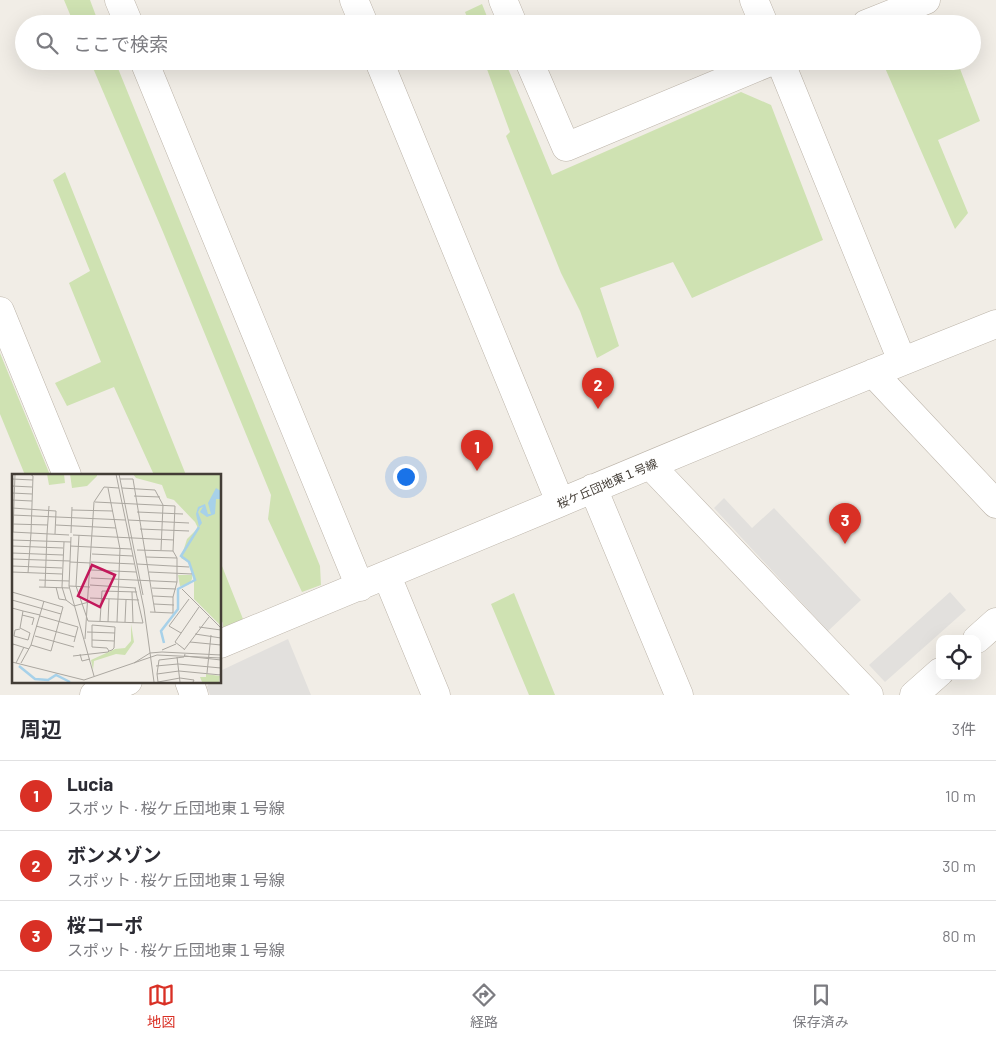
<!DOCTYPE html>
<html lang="ja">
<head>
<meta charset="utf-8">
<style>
	:root { --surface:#fff; --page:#f2f2f3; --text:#2b2b33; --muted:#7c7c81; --line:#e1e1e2; --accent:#d93025 }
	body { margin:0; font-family:Barlow,"Noto Sans JP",sans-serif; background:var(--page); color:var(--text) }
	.controls { position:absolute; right:15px; bottom:15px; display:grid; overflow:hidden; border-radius:10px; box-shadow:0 5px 20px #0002 }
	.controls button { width:45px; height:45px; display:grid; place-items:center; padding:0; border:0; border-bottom:1px solid var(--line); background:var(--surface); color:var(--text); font:25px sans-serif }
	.you { position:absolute; left:405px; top:476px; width:18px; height:18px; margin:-12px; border:4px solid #fff; border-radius:50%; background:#1a73e8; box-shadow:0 0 0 8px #1a73e833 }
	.badge { display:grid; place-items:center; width:32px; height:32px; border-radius:50%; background:var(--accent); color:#fff; font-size:16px; font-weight:700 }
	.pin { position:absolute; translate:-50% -41px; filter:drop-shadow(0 1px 2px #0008) }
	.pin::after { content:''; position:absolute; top:26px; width:18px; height:15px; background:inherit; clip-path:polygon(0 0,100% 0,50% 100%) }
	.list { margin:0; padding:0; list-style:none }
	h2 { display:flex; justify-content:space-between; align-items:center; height:65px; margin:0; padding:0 20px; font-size:21px }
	h2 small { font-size:16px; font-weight:400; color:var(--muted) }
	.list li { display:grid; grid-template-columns:32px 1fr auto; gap:15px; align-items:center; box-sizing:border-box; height:70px; padding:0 20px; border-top:1px solid var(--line) }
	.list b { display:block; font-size:19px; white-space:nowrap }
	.list p { margin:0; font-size:16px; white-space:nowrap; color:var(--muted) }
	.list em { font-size:16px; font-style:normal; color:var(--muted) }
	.icon { flex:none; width:28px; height:28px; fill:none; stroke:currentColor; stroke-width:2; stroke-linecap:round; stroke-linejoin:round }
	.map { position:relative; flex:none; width:996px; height:695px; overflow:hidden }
	.search { position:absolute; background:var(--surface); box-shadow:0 5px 20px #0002; left:15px; right:15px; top:15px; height:55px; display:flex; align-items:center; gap:12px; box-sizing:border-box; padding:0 18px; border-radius:28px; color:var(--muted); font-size:19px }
	.sheet { height:275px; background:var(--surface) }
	nav { display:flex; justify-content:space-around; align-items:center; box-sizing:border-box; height:70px; border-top:1px solid var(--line); background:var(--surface); font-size:14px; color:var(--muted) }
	nav a { display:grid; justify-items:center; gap:2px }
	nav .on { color:var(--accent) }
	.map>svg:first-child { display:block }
	.green { fill:#cfe2b2 }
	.parking { fill:#e2e0dd }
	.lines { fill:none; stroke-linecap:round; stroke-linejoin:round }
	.minor-casing { stroke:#bcb4a9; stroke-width:29 }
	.minor { stroke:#fff; stroke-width:28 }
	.labels { text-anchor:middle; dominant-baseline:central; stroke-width:4.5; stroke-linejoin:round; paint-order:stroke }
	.street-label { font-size:12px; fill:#433d36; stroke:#fff }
	.inset-river { fill:none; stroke:#a7d1e9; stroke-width:2.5 }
	.inset-road { fill:none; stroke:#aba7a0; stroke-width:1 }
	.view { fill:#c2185b; fill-opacity:0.15; stroke:#c2185b; stroke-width:2.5 }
	.inset-edge { fill:none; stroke:#433d36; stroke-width:2.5 }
</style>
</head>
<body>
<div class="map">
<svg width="996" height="695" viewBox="0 0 996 695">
	<rect width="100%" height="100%" fill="#f1ede6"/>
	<path class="green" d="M64 0H90L99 24H74Z
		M482 4 490 24H470L465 12Z
		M90 61H115L320 566 321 585 302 592 268 519 271 495 163 232Z
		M484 61H505L552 175 741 92 771 105 823 240 692 298 673 262 600 288 619 346 597 358 580 311 561 273 506 136 510 132Z
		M882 61H957L980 121 938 140 968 213 955 229Z
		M65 172 186 475H154L114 387 67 406 55 383 101 362 69 283 90 271 53 180Z
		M0 353 50 475H25L0 414Z
		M220 561 243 619 223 629V623L220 618Z
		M514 593 555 695H529L491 604Z"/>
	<path class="parking" d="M724 498 752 528 774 508 861 600 828 631 714 508Z
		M950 592 966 610 885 682 869 665Z
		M288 639 311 695H210L207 687 210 681H220V671Z"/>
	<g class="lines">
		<g class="minor-casing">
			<path id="minor" d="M119 0 129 24
				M354 0 364 24
				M503 0 513 24
				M754 0 764 24
				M866 24 926 0
				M144 61 360 587
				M379 61 560 502
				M529 61 566 147 772 61
				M780 61 902 361
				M0 311 67 475
				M873 373 996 504
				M650 465 869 695
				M593 488 679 695
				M387 576 436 695
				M977 639 996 622
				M220 644C333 598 446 551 559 503 704 442 850 382 996 324
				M189 681 194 695
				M94 695 128 681
				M914 695 940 672"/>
		</g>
		<use href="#minor" class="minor"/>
	</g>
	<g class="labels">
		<g class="street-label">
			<text transform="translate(607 483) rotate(-23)">桜ケ丘団地東１号線</text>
		</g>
	</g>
	<g transform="translate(12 474)">
		<rect width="209" height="209" fill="#f1ede6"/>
		<path d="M35 0H52L53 9 37 11ZM58 0H85V2L75 12 60 14ZM121 0H209V152L182 125V101L176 88 169 84 175 65 186 54 183 48 162 26 155 24 150 11 124 4ZM166 101H180V105L176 111 168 112ZM119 150 122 168 113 181 104 180 82 187 81 196 79 186 103 175 113 174 119 167ZM194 200 208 202 207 208H190L188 203H194Z" fill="#cfe2b2"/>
		<path d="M204 14 209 17V25H204L203 40 195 43 188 38 191 33 188 34 186 38 190 49 187 53 184 40 186 33 193 30 196 40H199L196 29Z" fill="#a7d1e9"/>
		<path class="inset-river" d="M152 169 149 157 166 135V115L183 106 177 88 169 82 187 53M7 192 23 205 36 206 44 201 58 208"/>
		<path class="inset-road" d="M18 0 21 2 19 59 57 61M104 0 132 135 142 208M107 0 131 121M0 5 21 6M108 5H121L143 138M0 12 20 13M96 14 108 75 105 148M110 14 143 16 151 31M0 19 20 20M122 22 148 23M0 26 20 27M83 28 163 32 161 77M0 34 44 37 43 60M60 36 101 37M125 38 171 40M0 41 113 46M116 46 177 49M0 50 36 51M44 51 104 54M128 55 177 57M0 58 19 59 16 99M1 58 3 0M59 59 60 33M35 60 37 32M61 61 162 66M67 61 64 112 76 147 131 149 123 114M59 63 57 112 82 202M0 66 59 68M52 68 50 113 54 126 62 132 77 128M0 72 51 74M58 72 119 75M149 76 151 31M0 79 51 81M80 80 121 82M134 83 165 84M0 85 58 87M58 88 79 89M79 88 122 90M125 90 177 93M0 92 50 94M79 96 124 98M0 98 50 100M137 98 180 100M79 104 165 108V84L161 77 125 76M27 106 57 107M78 111 124 114M57 112 78 113M27 113 57 114M33 113 35 60M44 113 47 125 54 126M140 114 164 115M170 115 209 154M0 118 51 133 39 177 19 171M120 118 121 149M141 122 161 123 165 108M78 124 127 126M0 126 49 140M142 130 162 131M0 134 11 137 8 154 18 159 16 166 2 162 3 156 8 155M11 137 28 141M138 138 161 139V123M10 141 22 144 20 151M28 142 66 153 62 168M88 147 90 117 125 118M96 148 97 125M113 148 114 126M24 152 63 163M187 153 209 156M75 158 103 159M169 159 157 152 177 125M183 160 209 164M23 162 62 173M73 165 82 28 92 13 107 14M80 166 102 167M178 168 209 171M0 174 1 170 17 175M172 175 163 168 187 133M150 176 164 170M172 176 197 143M68 180 70 187 78 185M61 182 96 178 97 177 100 176 102 174 103 153 80 151V173L95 174 97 177M173 182 209 186M165 183 168 208M0 188 72 206 145 181 209 184M4 189 12 173M9 189 19 171 32 127M122 189 138 179 150 178 209 181M144 192 166 190 209 194M195 199 199 161M145 200 147 186 172 183 173 180M146 208 145 200 167 197 209 201M146 208 168 204 182 206 181 208"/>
		<path class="view" d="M80 91 103 101 88 133 66 122Z"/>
		<rect width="209" height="209" class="inset-edge"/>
	</g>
</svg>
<div class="controls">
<button><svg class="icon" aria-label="locate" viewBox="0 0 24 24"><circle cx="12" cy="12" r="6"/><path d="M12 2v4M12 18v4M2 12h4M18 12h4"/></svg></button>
</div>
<div class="you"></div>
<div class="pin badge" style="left:477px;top:471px">1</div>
<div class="pin badge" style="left:598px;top:409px">2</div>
<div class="pin badge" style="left:845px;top:544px">3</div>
<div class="search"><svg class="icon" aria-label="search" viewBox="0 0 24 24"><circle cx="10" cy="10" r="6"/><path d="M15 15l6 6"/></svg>ここで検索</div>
</div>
<section class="sheet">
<h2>周辺<small>3件</small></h2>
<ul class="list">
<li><span class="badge">1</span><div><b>Lucia</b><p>スポット · 桜ケ丘団地東１号線</p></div><em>10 m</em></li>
<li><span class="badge">2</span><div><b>ボンメゾン</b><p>スポット · 桜ケ丘団地東１号線</p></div><em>30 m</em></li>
<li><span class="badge">3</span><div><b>桜コーポ</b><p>スポット · 桜ケ丘団地東１号線</p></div><em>80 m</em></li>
</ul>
</section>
<nav>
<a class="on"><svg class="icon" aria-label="map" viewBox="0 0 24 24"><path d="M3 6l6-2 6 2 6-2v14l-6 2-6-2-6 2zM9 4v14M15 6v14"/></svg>地図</a>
<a><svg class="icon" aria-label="directions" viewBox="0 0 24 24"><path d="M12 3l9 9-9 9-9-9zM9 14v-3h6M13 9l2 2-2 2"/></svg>経路</a>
<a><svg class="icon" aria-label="saved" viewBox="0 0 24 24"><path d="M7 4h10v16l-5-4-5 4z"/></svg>保存済み</a>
</nav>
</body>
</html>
